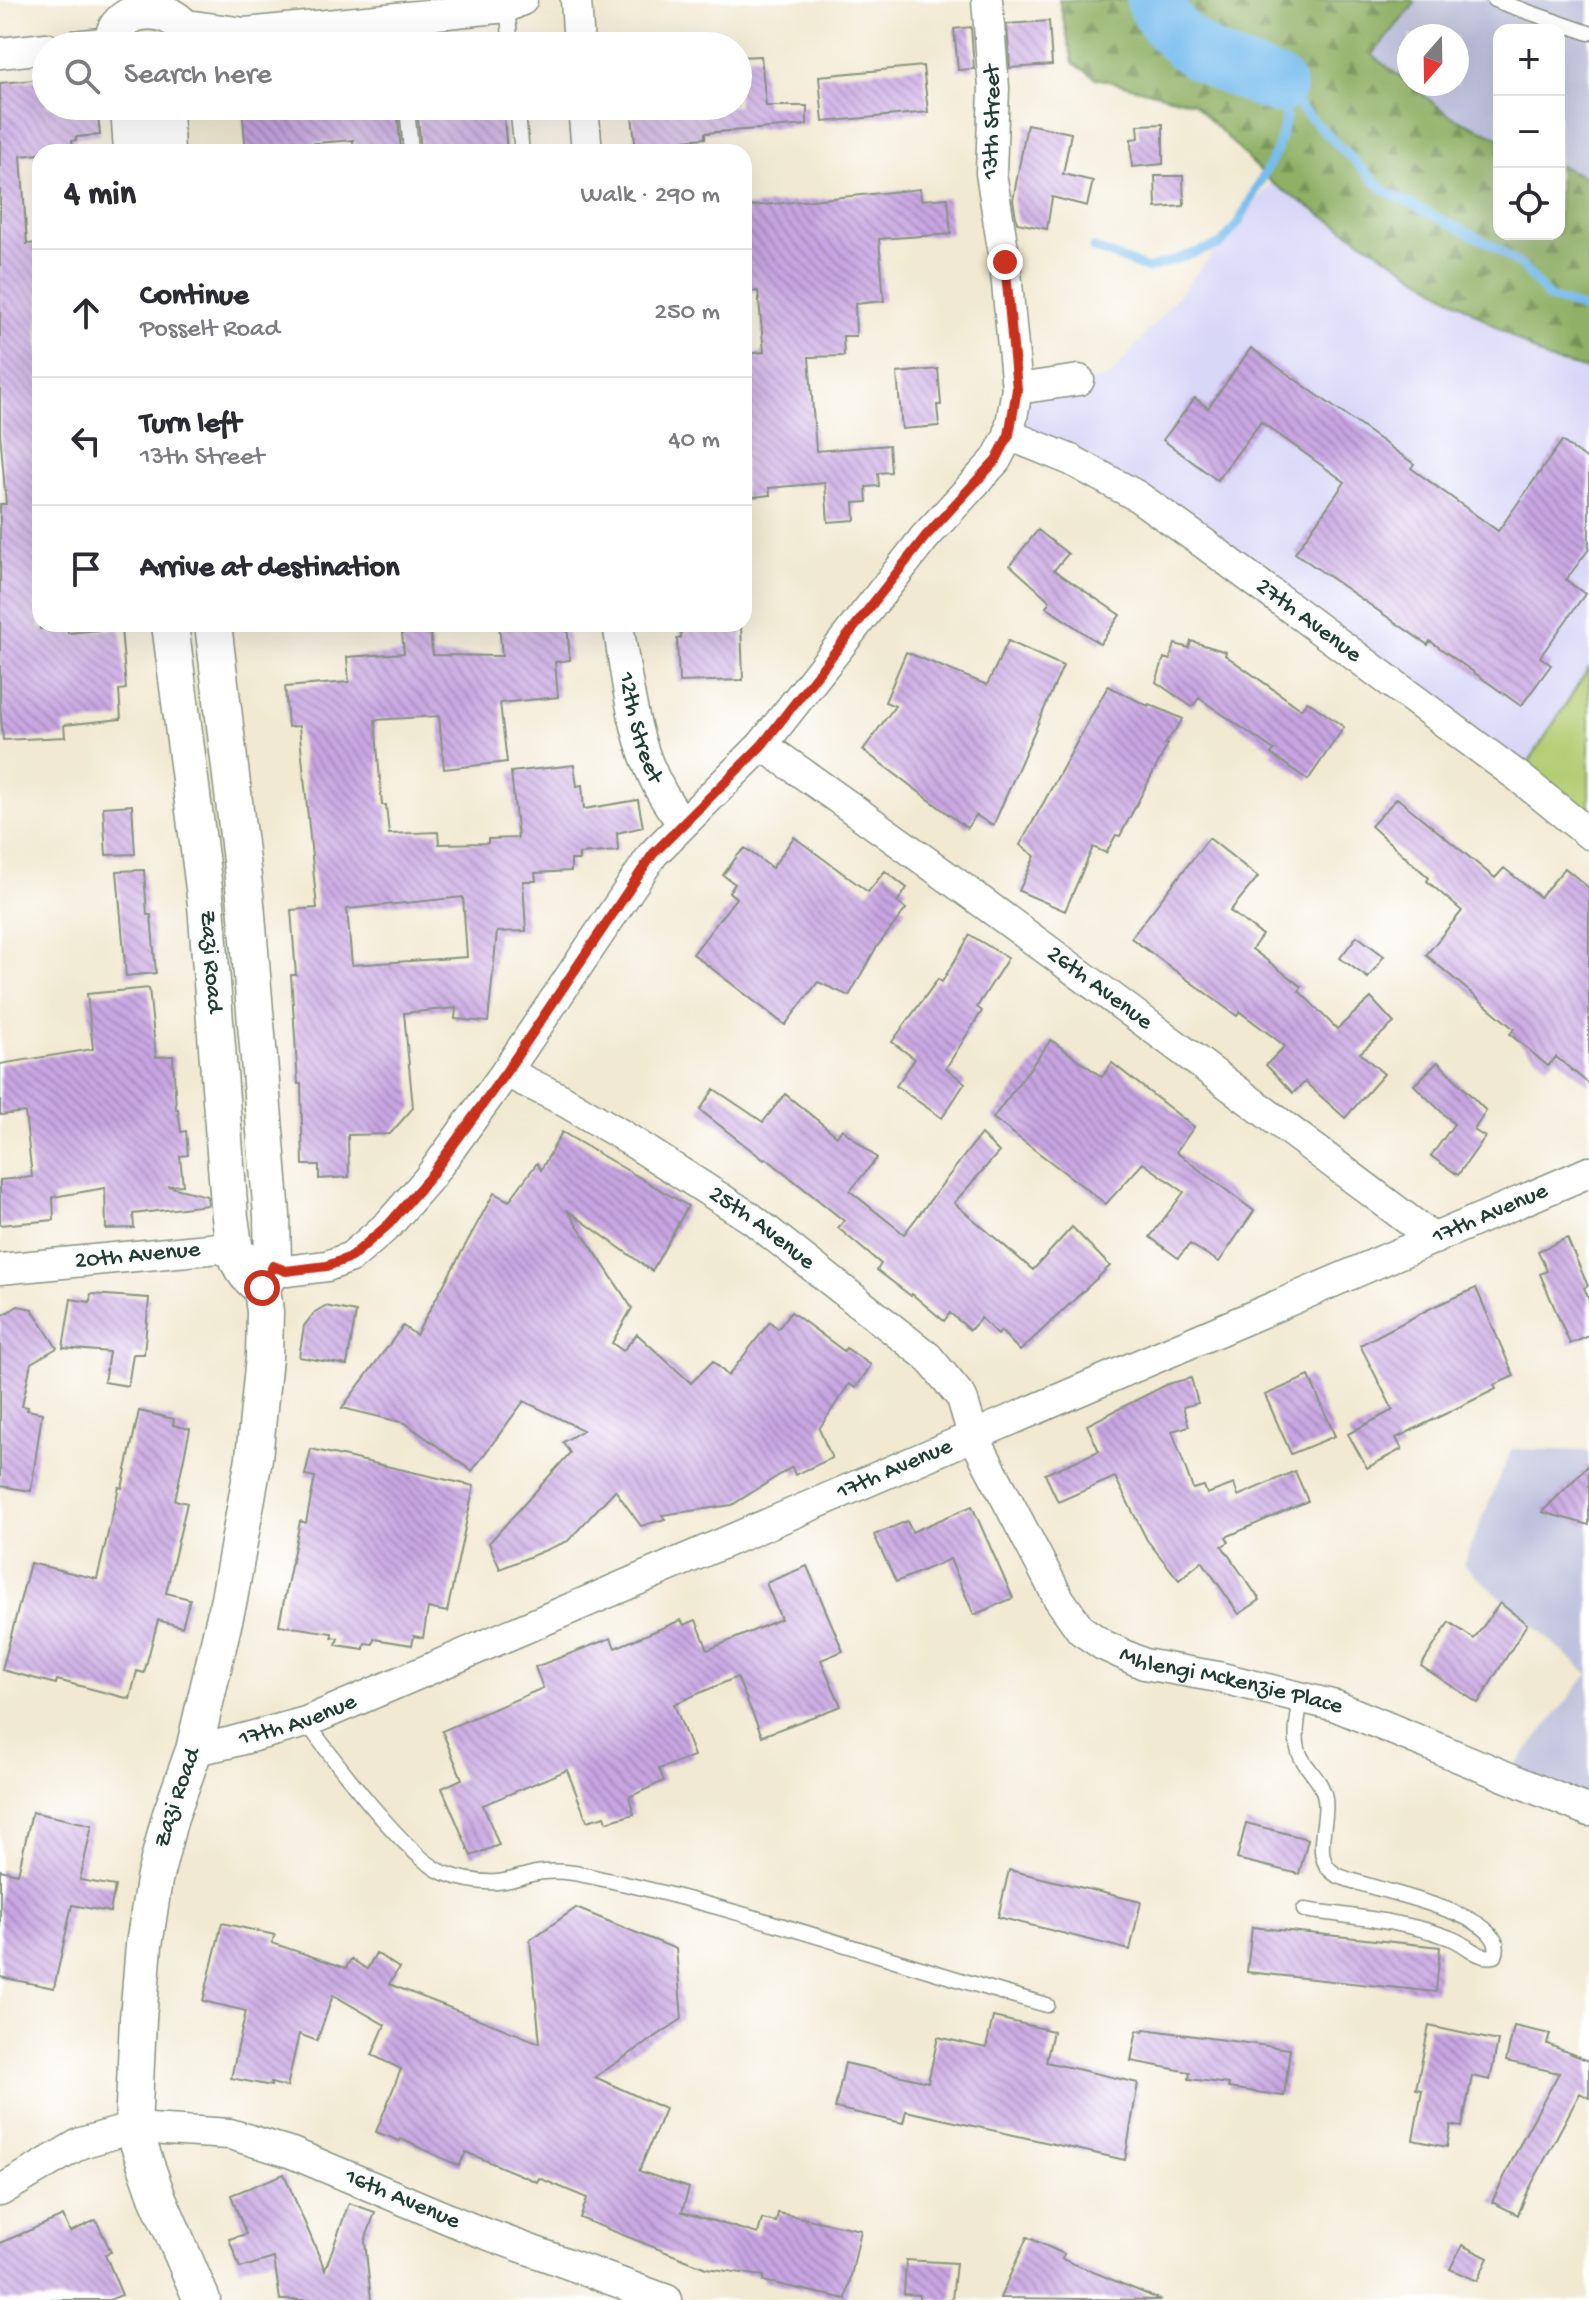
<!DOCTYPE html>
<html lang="en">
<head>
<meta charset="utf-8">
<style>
	:root { --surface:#fff; --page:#f2f2f3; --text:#2b2b33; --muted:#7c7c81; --line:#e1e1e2 }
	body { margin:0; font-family:"Gochi Hand",sans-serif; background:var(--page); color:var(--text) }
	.controls { position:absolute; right:24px; top:24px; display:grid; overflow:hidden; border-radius:16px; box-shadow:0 8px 32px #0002 }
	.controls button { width:72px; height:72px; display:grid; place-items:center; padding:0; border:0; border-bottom:2px solid var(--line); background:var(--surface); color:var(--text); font:40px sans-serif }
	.compass { position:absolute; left:1397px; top:24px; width:72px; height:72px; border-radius:50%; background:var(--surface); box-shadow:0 8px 32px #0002; rotate:200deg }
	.stop { position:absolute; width:24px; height:24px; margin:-18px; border:6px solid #c8321e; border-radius:50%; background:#fff }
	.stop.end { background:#c8321e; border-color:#fff; box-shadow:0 2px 8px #0008 }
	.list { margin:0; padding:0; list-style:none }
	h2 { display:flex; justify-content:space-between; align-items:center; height:104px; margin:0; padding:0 32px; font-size:34px }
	h2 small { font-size:26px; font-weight:400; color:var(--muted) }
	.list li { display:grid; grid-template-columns:52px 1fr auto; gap:24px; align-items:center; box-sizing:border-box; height:128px; padding:0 32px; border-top:2px solid var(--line) }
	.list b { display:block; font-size:30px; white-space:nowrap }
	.list p { margin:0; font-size:26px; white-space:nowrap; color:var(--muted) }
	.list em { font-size:26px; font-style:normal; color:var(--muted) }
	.icon { flex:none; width:44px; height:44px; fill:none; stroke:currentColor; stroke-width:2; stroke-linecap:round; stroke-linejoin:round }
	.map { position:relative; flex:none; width:1589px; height:2300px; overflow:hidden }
	.search { position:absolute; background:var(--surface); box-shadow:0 8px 32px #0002; left:32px; top:32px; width:720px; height:88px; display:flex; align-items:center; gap:20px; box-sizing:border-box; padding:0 28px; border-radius:44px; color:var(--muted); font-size:30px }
	.panel { position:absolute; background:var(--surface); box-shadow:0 8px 32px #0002; left:32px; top:144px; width:720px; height:488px; border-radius:24px }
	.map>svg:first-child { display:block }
	.built { fill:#d9d7f7 }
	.industrial { fill:#c0c2dd; fill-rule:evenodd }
	.grass { fill:#b4cd73; stroke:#6a8554; stroke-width:2 }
	.forest { fill:url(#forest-firs); stroke:#57764c; stroke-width:2 }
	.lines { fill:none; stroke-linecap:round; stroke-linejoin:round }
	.stream { stroke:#76bced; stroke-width:9 }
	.river { stroke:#76bced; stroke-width:56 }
	.building { fill:url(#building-back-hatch); fill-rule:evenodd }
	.service-casing { stroke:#889382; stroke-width:17 }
	.minor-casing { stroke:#889382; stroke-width:33 }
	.tertiary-casing { stroke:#889382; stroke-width:39 }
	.service { stroke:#fff; stroke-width:14 }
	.minor { stroke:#fff; stroke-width:30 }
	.tertiary { stroke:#fff; stroke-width:36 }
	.route { stroke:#c8321e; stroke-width:10 }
	.labels { text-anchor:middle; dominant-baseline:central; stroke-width:6; stroke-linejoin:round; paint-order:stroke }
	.street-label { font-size:24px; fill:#1f3d34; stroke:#fff }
</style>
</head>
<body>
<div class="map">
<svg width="1589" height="2300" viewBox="0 0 1589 2300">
	<defs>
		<pattern id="forest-firs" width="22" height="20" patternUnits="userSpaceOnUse" patternTransform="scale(2)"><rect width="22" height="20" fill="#8fb065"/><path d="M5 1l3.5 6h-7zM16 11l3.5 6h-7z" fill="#749054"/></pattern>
		<pattern id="building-back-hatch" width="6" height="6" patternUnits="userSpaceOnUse" patternTransform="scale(2)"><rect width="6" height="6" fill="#c8a5e2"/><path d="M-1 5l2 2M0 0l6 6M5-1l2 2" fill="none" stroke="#a288b8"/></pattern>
	</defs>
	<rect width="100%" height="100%" fill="#fff"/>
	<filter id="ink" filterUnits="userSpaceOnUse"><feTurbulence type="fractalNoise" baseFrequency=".0125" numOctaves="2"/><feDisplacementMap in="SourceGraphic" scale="16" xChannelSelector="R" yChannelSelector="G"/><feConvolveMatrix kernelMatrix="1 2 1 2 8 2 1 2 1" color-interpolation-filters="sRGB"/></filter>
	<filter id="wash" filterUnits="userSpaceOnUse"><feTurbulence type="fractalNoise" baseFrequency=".006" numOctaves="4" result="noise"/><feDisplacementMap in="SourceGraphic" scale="32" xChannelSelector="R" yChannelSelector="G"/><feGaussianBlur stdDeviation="1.8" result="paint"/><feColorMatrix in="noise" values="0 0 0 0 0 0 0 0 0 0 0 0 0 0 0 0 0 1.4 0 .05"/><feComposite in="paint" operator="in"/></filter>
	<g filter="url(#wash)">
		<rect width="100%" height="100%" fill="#f1e9d1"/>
		<path class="built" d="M1272 183 1548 360 1589 370V668L1520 776 1202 540 1011 434 1018 389 1109 378Z"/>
		<path class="industrial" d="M1412 0H1589V179L1559 165V30H1499V138L1449 115 1371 55 1414 3ZM1409 36H1457V84H1409Z
			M1512 1449 1589 1451V1807L1507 1776 1588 1674 1463 1564Z"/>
		<path class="grass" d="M1589 668V831L1520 776Z"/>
		<path class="forest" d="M1059 0H1412L1415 3 1372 55 1449 115 1499 138V234H1559V165L1589 179V370L1548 360 1272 183 1193 103 1096 78 1073 63Z"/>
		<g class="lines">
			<path class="stream" d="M1278 86 1385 191 1492 245 1524 268 1549 298 1589 310
				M1093 248 1148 269 1221 244 1239 222 1277 150 1286 118 1278 86"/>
			<path class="river" d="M1154 0C1179 56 1226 65 1278 86"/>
		</g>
		<g id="blocks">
			<path class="building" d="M1049 21 1052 65 1010 68 1007 24Z
				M971 27 974 69 958 70 954 29Z
				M761 56 766 106H807V125L705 133V138L685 140 686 152H636L631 106H738V57Z
				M923 66 928 112 823 122 819 76Z
				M46 79V106H97L100 135 76 137V140L72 141 73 152H40V154L21 156 27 244 40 243V320H37L40 370V478L36 479 40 538V629L67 627 68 633 121 628 126 689 119 690 121 719 64 725 65 737 3 740 0 705V504H6L0 432V83Z
				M242 106H397L401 152H354L353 140 305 144 306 152H246Z
				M417 106H503L507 152H421Z
				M1027 124 1071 133 1063 174 1093 181 1087 206 1052 197 1047 229 1017 223 1013 200Z
				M1163 124V164L1132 167 1131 139 1139 138 1138 125Z
				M1155 176H1183L1184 206 1156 208Z
				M920 189 921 200 948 198 951 234 879 239 884 301 855 304 856 336H843L844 356 809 357 816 451 889 445 891 472 878 473 879 486 866 487 867 502 854 503 855 520 828 522 825 483 769 488 770 495 744 498V381H748L745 354 764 352 758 291 746 292 744 207Z
				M1251 348 1414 464 1411 468 1498 531 1562 441 1589 461V549L1566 580 1585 594 1540 657 1551 665 1521 706 1430 641 1428 645 1295 553 1345 482 1261 422 1217 480 1163 440 1195 398 1208 408Z
				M938 369 941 405H937L939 426 902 429 897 373Z
				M1038 530 1068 554 1054 570 1120 615 1100 644 1046 607 1050 601 1010 565Z
				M401 624H429L433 655 502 656 499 624H567L570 660 555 662 558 697 500 703 507 762 444 769 439 716 375 720 382 805H386L389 834 438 832 439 844 488 843V839L518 838 511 772 574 765 577 786 582 785 584 809 638 800 643 827 617 833 618 851 579 854V860H571V871L535 873 536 881H523L526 931 497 932 488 1022 455 1019 456 1008 404 1013 413 1108 390 1134 348 1135 349 1177 319 1179V1165H303L301 1084H298L291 975H296L291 910 317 908 299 726 288 727 285 687 349 682 347 657 404 653ZM463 897 467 957 352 965 347 909Z
				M680 624H741L743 680 679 682 677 639 681 638Z
				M1008 641 1063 666 993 826 976 815 967 828 863 750 895 706 885 702 906 652 987 685Z
				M1191 641 1226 652 1225 655 1301 709 1307 701 1344 727 1308 780 1271 754 1274 750 1199 698 1192 707 1156 682 1164 658 1170 660 1175 644 1189 648Z
				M1108 686 1148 706 1149 704 1183 719 1165 744H1168L1120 836 1116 835 1106 853 1093 847 1065 911 1019 891 1035 856 1020 845Z
				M1397 798 1495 878 1504 868 1540 897 1565 868 1589 888V1084L1556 1057 1548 1066 1510 1034 1514 1029 1426 955 1462 911 1427 881 1429 878 1371 826Z
				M132 805 135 854 106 855 103 807Z
				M794 837 868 892 885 871 907 888 897 902 906 909 876 948 849 996 818 982 785 1025 693 954 736 898 729 892 735 884 723 875 738 855 745 848 772 868Z
				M1209 838 1258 877 1230 911 1262 935 1252 949 1302 987 1299 991 1337 1029 1371 998 1394 1023 1360 1053 1384 1074 1345 1118 1305 1082 1293 1093 1266 1065 1285 1046 1240 1012 1237 1016 1131 938Z
				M144 870 147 915H151L156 973 126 976 117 871Z
				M970 935 1008 958 977 1007 982 1011 946 1068 965 1083 942 1118 896 1086 915 1059 892 1042 938 979 942 982Z
				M1357 936 1384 956 1368 978 1340 958Z
				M149 988 156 1057 173 1056 176 1109H178L181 1132 186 1131 188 1155 180 1156 183 1185 167 1186 207 1196 208 1205 133 1214 134 1228 106 1229 105 1188 53 1197 54 1220 0 1225V1180L32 1177 25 1112 0 1115V1064L93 1049 87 994Z
				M1051 1040 1102 1077 1112 1063 1194 1127 1176 1152 1254 1211 1219 1262 1190 1244 1178 1258 1150 1237 1184 1192 1143 1163 1106 1204 993 1118Z
				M1438 1062 1486 1111 1474 1130 1485 1137 1458 1175 1431 1156 1454 1124 1414 1085Z
				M714 1089 763 1122 785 1094 837 1136 842 1129 877 1158 850 1191 904 1234 981 1134 999 1152 954 1203 1033 1270 1072 1227 1110 1266 1020 1351 1001 1331 998 1335 981 1318 970 1330 950 1313 944 1321 912 1294 911 1296 877 1270 881 1264 838 1228 844 1221 766 1158 764 1160 700 1110Z
				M562 1132 688 1206 652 1271 567 1210 632 1308 612 1343 623 1351 637 1334 691 1383 713 1361 728 1376 770 1322 778 1329 791 1312 844 1351 846 1348 871 1365 856 1388 849 1384 819 1429 832 1458 795 1475 792 1467 732 1505 662 1515 665 1519 641 1526 615 1490 568 1541 500 1569 489 1543 570 1453 563 1442 583 1430 524 1401 472 1471 405 1423 342 1408 403 1326 416 1335 494 1193 509 1201 537 1163 541 1170Z
				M1567 1238 1588 1286 1584 1288 1589 1299V1336L1570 1344 1540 1274 1547 1271 1538 1251Z
				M1476 1288 1514 1376 1494 1385 1496 1389 1396 1438 1402 1449 1367 1468 1348 1434 1393 1410 1360 1345 1433 1307Z
				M91 1294 149 1298 144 1354H133L128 1386 104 1382 109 1352 63 1348 71 1299 90 1302Z
				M18 1306 32 1309 57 1348 31 1363 22 1406 28 1407 27 1410 42 1413 31 1491 0 1486V1317Z
				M325 1306 356 1312 347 1365 299 1357 304 1326 315 1312Z
				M1309 1376 1335 1436 1291 1454 1265 1395Z
				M1191 1378 1198 1403 1183 1407 1189 1426 1172 1431 1193 1489 1204 1486 1207 1494 1234 1484 1238 1496 1295 1471 1308 1501 1226 1537 1229 1542 1222 1546 1260 1600 1239 1614 1202 1561 1179 1580 1147 1540 1115 1477 1058 1502 1045 1474 1099 1451 1087 1425 1168 1384Z
				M139 1411 174 1419 173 1425 190 1429 175 1500 187 1503 166 1593 190 1599 182 1627 158 1620 144 1673 137 1671 130 1699 57 1680 56 1684 2 1670 30 1563 97 1579 119 1487 122 1488Z
				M311 1449 474 1486 447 1612 428 1608 423 1638 414 1636 412 1645 374 1639 373 1644 365 1643 364 1649 336 1645 338 1638 332 1637V1633L279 1625 300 1521 306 1523 315 1477 305 1475Z
				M1589 1465V1525L1542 1512Z
				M972 1506 1013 1598 974 1615 950 1559 896 1582 874 1535 907 1521 912 1532Z
				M807 1566 843 1651 821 1660 841 1706 762 1736 737 1677 674 1704 694 1756 659 1769 664 1781 629 1797 634 1814 607 1822 605 1816 587 1821 567 1770 483 1805 499 1845 471 1856 442 1788 462 1779 442 1731 543 1688 535 1667 611 1638 615 1648 681 1620 684 1625 696 1620 708 1650 781 1619 766 1583Z
				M1500 1603 1527 1624 1478 1703 1421 1666 1449 1622 1474 1639Z
				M32 1812 92 1825 80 1880 115 1886 110 1912 72 1905 54 1988 0 1977V1870L18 1874Z
				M1246 1823 1308 1839 1299 1874 1237 1859Z
				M1009 1870 1141 1902 1130 1950 998 1917Z
				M576 1908 676 1949 682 2019 595 2077 665 2109 639 2171 689 2188 682 2212 758 2234 762 2219 776 2222 778 2213 861 2230 846 2299 763 2281 764 2276 706 2268 580 2218 587 2198 539 2178 537 2182 466 2152 459 2166 401 2139 400 2141 376 2132 401 2069 372 2055 385 2025 333 1995 317 2041 299 2034 287 2087 271 2083V2086L231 2078 246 2011 203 2001 222 1923 275 1935 272 1943 346 1968 351 1959 367 1969 376 1953 399 1968 389 1984 540 2043 530 1940Z
				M1252 1927 1440 1947 1436 1992 1247 1972Z
				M993 2017 1053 2031 1046 2062 1138 2083 1125 2160 906 2111 903 2123 835 2108 845 2063 928 2082 938 2037 986 2048Z
				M1429 2026 1498 2041 1490 2080 1472 2076 1462 2127 1451 2125 1447 2147 1413 2140 1422 2090 1416 2089Z
				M1514 2026 1550 2034 1547 2044 1589 2061V2098L1580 2093 1528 2191 1518 2215 1492 2202 1523 2138 1559 2073 1506 2061Z
				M1144 2029 1290 2049 1284 2096 1228 2088 1229 2084 1189 2079 1190 2072 1131 2061 1137 2030 1143 2032Z
				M284 2174 325 2270 349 2203 375 2212 365 2241 371 2300H280L274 2258 240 2268 229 2239 246 2234 231 2195Z
				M63 2216 70 2232 96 2220 111 2252 105 2254 122 2295 109 2300H0V2243Z
				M1027 2237 1064 2254 1062 2259 1161 2300 1000 2298Z
				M1462 2245 1488 2258 1477 2281 1450 2269Z
				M906 2260 956 2263 952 2300H919V2295L904 2294Z"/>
		</g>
	</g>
	<g filter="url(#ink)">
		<use href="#blocks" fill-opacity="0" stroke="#889382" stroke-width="2"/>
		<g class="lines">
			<g class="service-casing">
				<path id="service" d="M1494 0 1589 33
					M507 7 511 46
					M398 16 401 46
					M407 106 411 152
					M517 106 522 152
					M1301 1696C1299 1714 1292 1740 1301 1757 1309 1772 1323 1782 1325 1799 1329 1823 1310 1858 1335 1874 1358 1889 1514 1911 1495 1956 1477 1960 1466 1943 1450 1938 1410 1922 1348 1916 1304 1910
					M306 1722C331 1756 407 1858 444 1873 460 1879 480 1883 497 1882 513 1881 528 1873 544 1872 563 1870 581 1874 598 1878 751 1910 897 1964 1047 2005"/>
			</g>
			<g class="minor-casing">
				<g id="minor">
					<path d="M576 0 579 46"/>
					<path d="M186 25 245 33 507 7 522 0"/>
					<path d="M73 46 112 42"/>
					<path d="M0 53 46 48"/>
					<path d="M583 106 587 152"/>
					<path d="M1017 389 1079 380"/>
					<path id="s1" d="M1009 435 1071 460 1137 496 1202 542 1520 778 1589 834"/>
					<path id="s2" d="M618 624C629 692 635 768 683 823"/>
					<path id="s3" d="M762 745C990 904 1212 1072 1434 1239"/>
					<path id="s4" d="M506 1072 561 1099 620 1134 751 1218 928 1357 962 1398 973 1435 1059 1599 1081 1630 1103 1645 1144 1664 1218 1677 1336 1706 1589 1811"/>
					<path id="s5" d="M0 1269 219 1248 286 1271 327 1266 351 1257 372 1239 389 1224 429 1178 506 1072 653 854 762 745 925 537 996 460 1009 435 1017 389 1005 262 991 173 994 88 987 0"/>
					<path id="s6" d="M194 1750 228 1743 306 1722 1589 1172"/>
					<path id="s7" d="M0 2191 81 2143 133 2128 230 2134 292 2153 470 2228 667 2300"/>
				</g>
			</g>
			<g class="tertiary-casing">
				<g id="tertiary">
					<path d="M113 46C110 0 188 0 189 46"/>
					<path d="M129 106 132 152"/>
					<path d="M164 106 166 152"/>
					<path id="s8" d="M170 624 206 904 230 1217C235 1249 233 1268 262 1288"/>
					<path id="s9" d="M202 2300 157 2196 133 2128 138 2019 144 1945 154 1880 170 1817 194 1750 229 1599 254 1458 264 1357 265 1312 262 1288 273 1266 272 1215 246 903 213 624"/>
				</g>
			</g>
			<use href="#service" class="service"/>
			<use href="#minor" class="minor"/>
			<use href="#tertiary" class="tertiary"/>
		</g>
	</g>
	<g class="lines" filter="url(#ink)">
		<path class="route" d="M262 1288 273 1266 286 1271 327 1266 351 1257 389 1224 429 1178 506 1072 653 854 762 745 925 537 996 460 1009 435 1017 389 1005 262"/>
	</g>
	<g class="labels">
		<g class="street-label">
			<text stroke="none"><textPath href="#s5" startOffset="1730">13th Street</textPath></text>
			<text stroke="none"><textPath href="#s1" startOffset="354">27th Avenue</textPath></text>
			<text stroke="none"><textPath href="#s2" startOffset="106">12th Street</textPath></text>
			<text stroke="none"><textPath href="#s8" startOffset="340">Zazi Road</textPath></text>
			<text stroke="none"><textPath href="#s3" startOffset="416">26th Avenue</textPath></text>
			<text stroke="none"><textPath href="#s6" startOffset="1404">17th Avenue</textPath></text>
			<text stroke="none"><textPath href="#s4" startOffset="300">25th Avenue</textPath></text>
			<text stroke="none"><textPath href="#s5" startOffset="138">20th Avenue</textPath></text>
			<text stroke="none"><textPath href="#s6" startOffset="756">17th Avenue</textPath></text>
			<text stroke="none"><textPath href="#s4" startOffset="986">Mhlengi Mckenzie Place</textPath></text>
			<text stroke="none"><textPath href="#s6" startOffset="108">17th Avenue</textPath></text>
			<text stroke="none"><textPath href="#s9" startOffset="520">Zazi Road</textPath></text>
			<text stroke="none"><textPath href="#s7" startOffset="430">16th Avenue</textPath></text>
		</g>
	</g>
</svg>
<div class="controls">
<button>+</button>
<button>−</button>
<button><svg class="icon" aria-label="locate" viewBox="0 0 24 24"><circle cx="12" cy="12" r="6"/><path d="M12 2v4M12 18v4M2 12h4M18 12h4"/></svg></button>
</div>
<svg class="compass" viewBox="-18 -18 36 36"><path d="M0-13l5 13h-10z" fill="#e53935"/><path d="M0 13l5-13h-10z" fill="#7c7c81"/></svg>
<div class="stop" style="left:262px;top:1288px"></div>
<div class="stop end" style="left:1005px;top:262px"></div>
<div class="search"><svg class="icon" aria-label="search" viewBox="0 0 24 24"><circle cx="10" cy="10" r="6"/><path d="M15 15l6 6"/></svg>Search here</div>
<section class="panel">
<h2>4 min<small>Walk · 290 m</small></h2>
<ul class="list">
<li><svg class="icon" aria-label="ahead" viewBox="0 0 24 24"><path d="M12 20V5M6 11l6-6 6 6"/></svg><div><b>Continue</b><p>Posselt Road</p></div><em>250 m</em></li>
<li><svg class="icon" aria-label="left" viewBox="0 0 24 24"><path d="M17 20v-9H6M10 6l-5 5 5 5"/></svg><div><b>Turn left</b><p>13th Street</p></div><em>40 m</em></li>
<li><svg class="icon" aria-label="arrive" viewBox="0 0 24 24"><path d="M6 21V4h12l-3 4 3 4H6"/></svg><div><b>Arrive at destination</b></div></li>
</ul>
</section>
</div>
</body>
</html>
